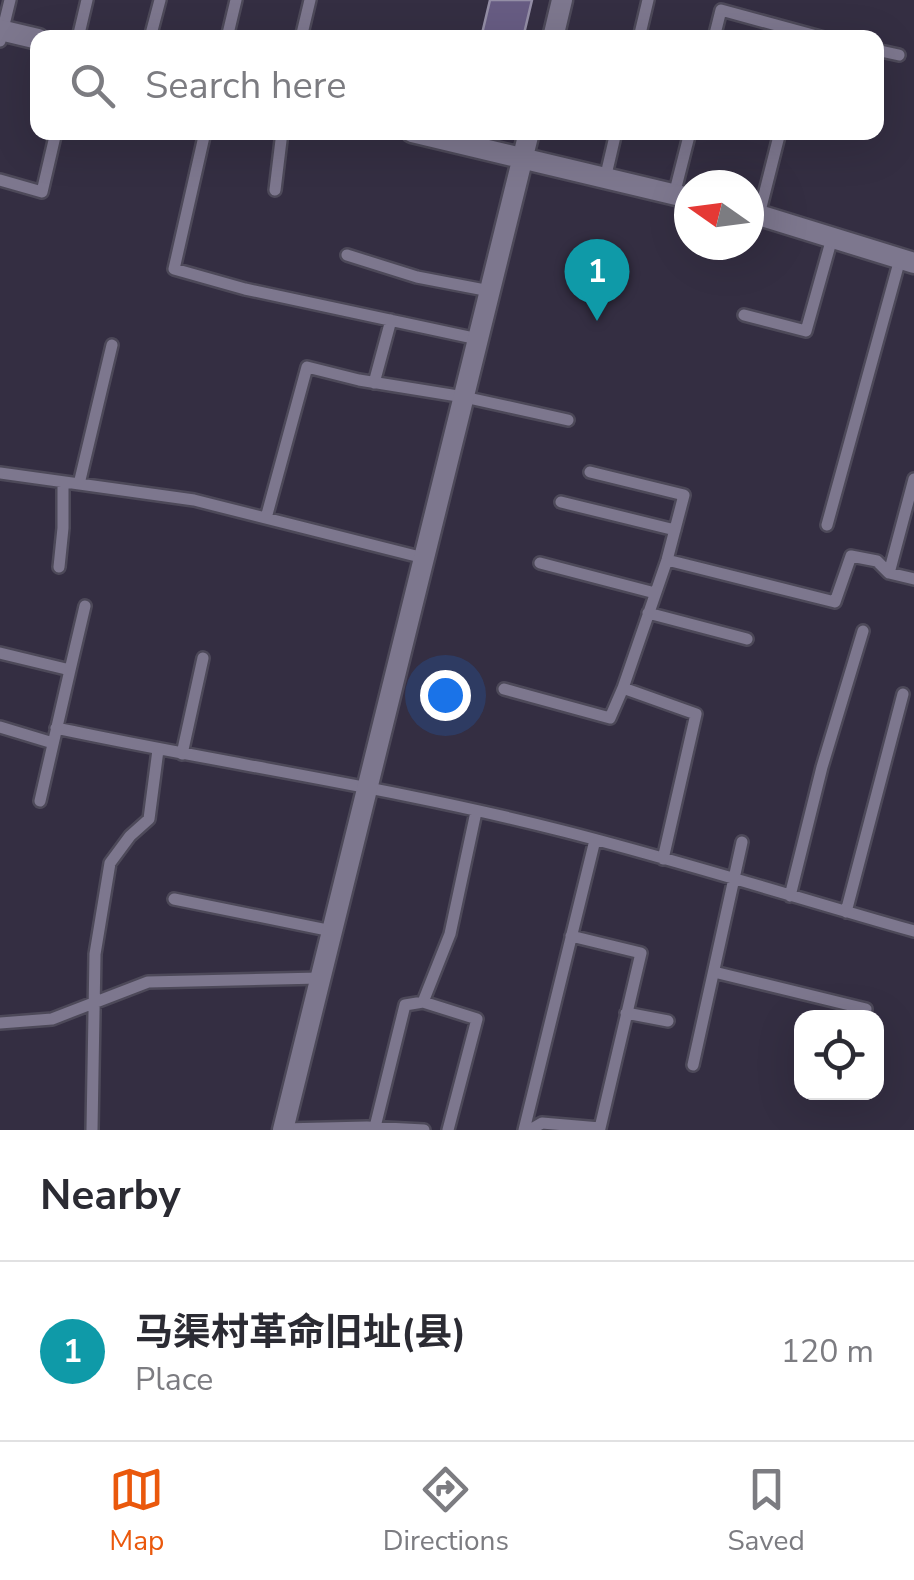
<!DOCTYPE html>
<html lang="en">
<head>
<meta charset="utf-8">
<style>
	:root { --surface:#fff; --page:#f2f2f3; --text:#2b2b33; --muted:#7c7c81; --line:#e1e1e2; --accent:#ea580c }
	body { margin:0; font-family:"Nunito Sans","Noto Sans SC",sans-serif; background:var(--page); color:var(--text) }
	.controls { position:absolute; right:30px; bottom:30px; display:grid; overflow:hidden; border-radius:20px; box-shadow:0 10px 40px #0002 }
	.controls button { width:90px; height:90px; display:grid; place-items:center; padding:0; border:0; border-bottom:2px solid var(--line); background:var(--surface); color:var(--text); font:50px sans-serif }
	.compass { position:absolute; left:674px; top:170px; width:90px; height:90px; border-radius:50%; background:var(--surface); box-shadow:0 10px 40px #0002; rotate:284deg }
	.you { position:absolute; left:445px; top:695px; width:35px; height:35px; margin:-25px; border:8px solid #fff; border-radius:50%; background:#1a73e8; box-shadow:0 0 0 15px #1a73e833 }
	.badge { display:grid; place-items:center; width:65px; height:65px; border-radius:50%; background:var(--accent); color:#fff; font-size:32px; font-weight:700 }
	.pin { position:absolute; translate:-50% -82px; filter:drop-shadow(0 2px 5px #0008) }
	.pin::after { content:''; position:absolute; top:52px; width:35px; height:30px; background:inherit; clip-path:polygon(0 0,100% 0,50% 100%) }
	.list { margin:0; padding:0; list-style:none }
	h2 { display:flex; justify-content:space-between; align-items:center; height:130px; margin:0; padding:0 40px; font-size:42px }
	h2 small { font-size:32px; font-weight:400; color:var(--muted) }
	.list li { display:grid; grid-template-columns:65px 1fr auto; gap:30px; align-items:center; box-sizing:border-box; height:180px; padding:0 40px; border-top:2px solid var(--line) }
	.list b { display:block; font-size:38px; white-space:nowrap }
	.list p { margin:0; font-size:32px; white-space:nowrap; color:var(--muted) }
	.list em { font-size:32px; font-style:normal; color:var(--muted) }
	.icon { flex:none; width:55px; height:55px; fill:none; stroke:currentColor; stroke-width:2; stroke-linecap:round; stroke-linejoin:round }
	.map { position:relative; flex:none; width:914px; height:1130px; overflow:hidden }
	.search { position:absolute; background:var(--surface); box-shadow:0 10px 40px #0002; left:30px; right:30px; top:30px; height:110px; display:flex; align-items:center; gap:25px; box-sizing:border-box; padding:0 35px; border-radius:20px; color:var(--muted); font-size:38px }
	.sheet { height:310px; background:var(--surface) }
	nav { display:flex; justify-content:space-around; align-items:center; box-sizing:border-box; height:140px; border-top:2px solid var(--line); background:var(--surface); font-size:28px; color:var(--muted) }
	nav a { display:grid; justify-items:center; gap:5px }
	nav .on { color:var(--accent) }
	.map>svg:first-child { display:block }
	.building { fill:#675c83; stroke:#948ea6; stroke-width:2.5 }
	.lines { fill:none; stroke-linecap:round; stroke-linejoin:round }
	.lane-casing { stroke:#4d4959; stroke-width:16 }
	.street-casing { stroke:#4d4959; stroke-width:25 }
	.lane { stroke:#7d778e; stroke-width:11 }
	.street { stroke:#7d778e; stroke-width:20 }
</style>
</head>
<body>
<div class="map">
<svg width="914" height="1130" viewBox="0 0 914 1130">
	<rect width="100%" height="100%" fill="#342e42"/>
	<path class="building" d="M490 0H532L523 38H481Z"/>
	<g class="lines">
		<g class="lane-casing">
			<path id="lane" d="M78 38 87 0
				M150 38 160 0
				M227 38 236 0
				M301 38 310 0
				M639 38 648 0
				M714 38 721 10 824 38
				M0 41 10 0
				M876 50 899 55
				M205 132 174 269 245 289 478 339
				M605 179 616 132
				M0 180 42 192 56 132
				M275 190 282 132
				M674 195 690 132
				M759 215 780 132
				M347 255 417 277 490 291
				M744 315 806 331 832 238
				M374 383 391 320
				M590 472 684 495 667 560 623 688 696 714 663 859
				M0 473 194 500 424 558
				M914 479 889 573 914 579
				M79 484 112 345
				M561 502 675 530
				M266 518 307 367 359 380 464 397 568 420
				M827 525 900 259
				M667 560 835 602 851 556 877 561 889 573
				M540 563 655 593
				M59 567 63 528V482
				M648 613 747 639
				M0 653 70 670 40 801
				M70 670 85 606
				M504 689 610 718 623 688
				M0 727 53 743
				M56 728C225 764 396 788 563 831 681 861 797 898 914 931
				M182 754 203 658
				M790 896 822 767 863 631
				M174 899 332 931
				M846 912 903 694
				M714 972 866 1009
				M626 1013 668 1021
				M0 1023 52 1019 148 982 320 978
				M693 1065 742 842
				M375 1127 405 1005 423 1002
				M283 1129 367 1127 424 1130
				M92 1130 95 954 110 863 130 836 149 819 158 750
				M448 1130 477 1019 423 1002 450 934 476 812
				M524 1130 595 840
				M530 1130 542 1123 600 1128 641 953 571 936"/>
		</g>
		<g class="street-casing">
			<path id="street" d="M0 30 38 39
				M553 38 562 0
				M412 132 689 198
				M749 212 914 263
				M283 1130 529 132"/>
		</g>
		<use href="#lane" class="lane"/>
		<use href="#street" class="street"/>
	</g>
</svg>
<div class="controls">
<button><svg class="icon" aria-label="locate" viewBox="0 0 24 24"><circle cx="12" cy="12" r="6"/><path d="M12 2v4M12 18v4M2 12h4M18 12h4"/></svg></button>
</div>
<svg class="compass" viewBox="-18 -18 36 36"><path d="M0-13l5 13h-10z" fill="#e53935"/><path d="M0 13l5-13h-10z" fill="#7c7c81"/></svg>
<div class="you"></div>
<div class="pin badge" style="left:597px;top:321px;background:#0f9aa8">1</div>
<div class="search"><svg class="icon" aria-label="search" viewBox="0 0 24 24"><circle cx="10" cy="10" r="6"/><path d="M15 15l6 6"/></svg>Search here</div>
</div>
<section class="sheet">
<h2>Nearby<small></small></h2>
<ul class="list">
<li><span class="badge" style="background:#0f9aa8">1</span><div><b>马渠村革命旧址(县)</b><p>Place</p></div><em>120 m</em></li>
</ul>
</section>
<nav>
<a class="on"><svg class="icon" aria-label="map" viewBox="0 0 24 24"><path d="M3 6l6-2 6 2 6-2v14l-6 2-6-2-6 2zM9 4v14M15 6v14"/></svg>Map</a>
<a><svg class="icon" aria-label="directions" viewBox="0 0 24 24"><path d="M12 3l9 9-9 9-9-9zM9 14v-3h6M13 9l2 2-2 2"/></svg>Directions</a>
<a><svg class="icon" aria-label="saved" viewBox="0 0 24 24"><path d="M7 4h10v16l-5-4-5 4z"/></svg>Saved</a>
</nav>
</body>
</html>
